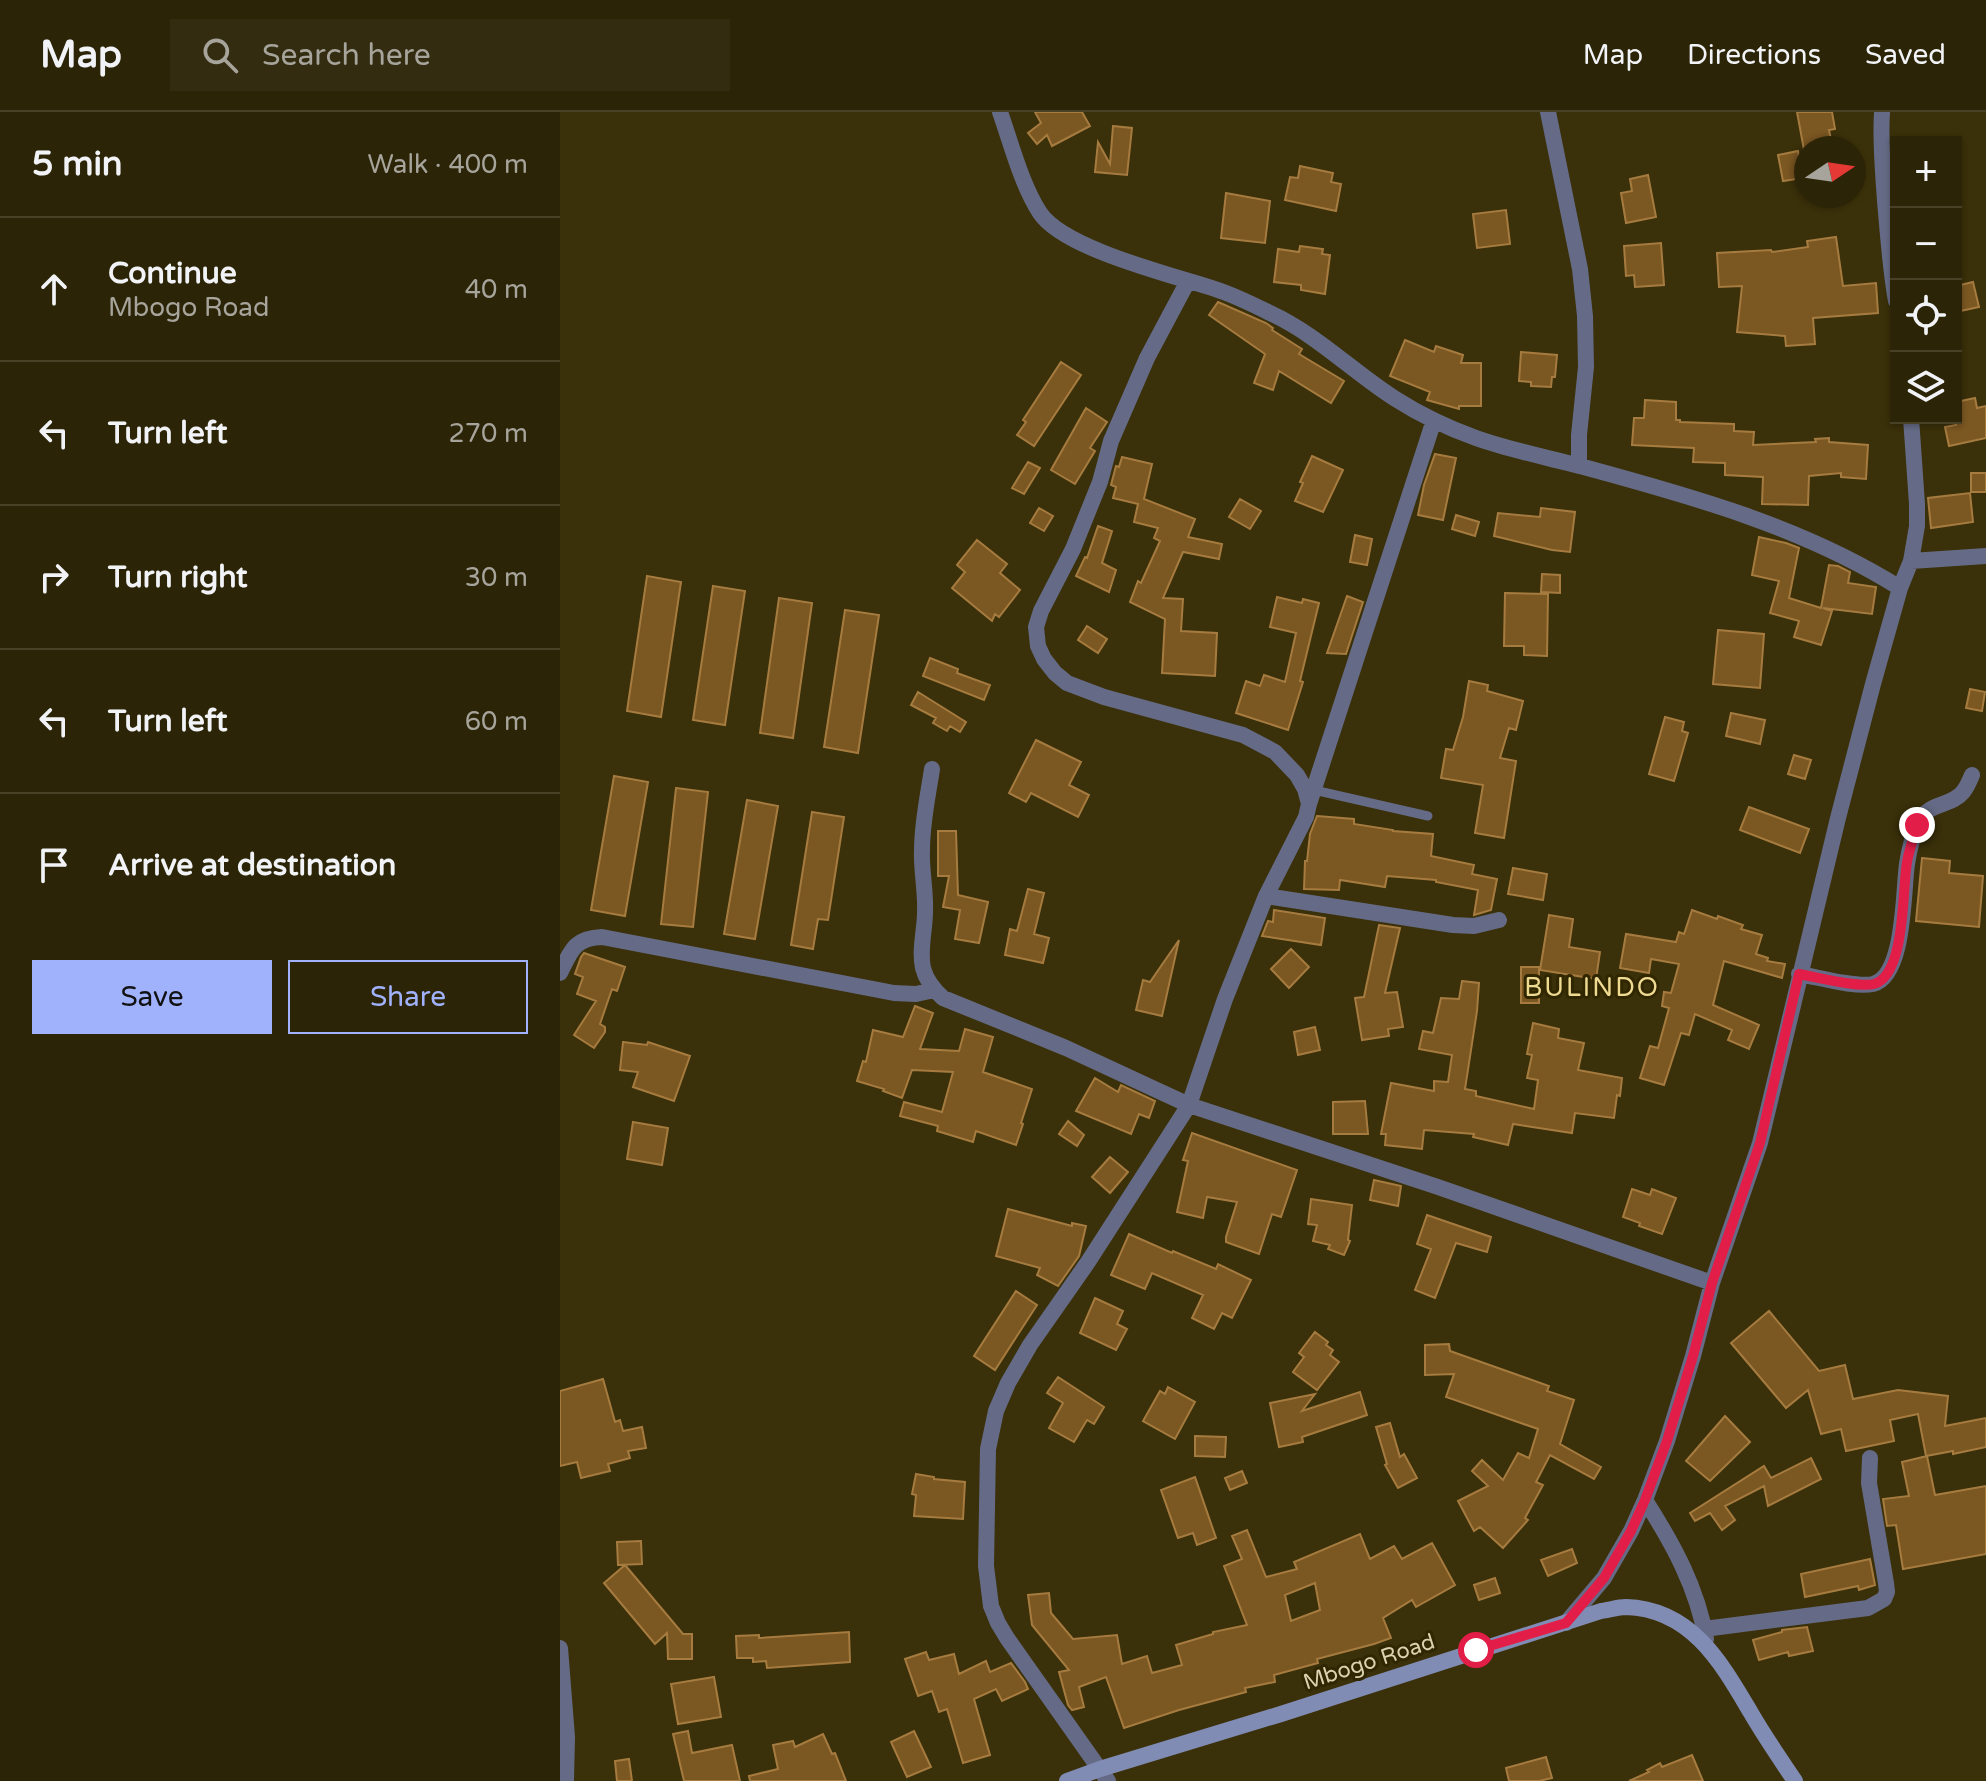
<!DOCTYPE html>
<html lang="en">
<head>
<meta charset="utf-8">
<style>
	:root { --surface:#2c2407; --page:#342c11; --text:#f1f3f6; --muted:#a6a49b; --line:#484128; --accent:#a1b2fd }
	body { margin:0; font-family:"Varela Round",sans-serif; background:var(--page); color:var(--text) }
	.controls { position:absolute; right:24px; top:24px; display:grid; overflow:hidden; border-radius:0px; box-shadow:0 2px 6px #0004 }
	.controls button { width:72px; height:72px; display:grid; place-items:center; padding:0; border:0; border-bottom:2px solid var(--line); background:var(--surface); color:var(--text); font:40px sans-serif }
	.compass { position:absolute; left:1234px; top:24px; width:72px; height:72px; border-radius:50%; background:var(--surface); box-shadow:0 2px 6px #0004; rotate:77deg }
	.stop { position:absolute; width:24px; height:24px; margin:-18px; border:6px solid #e11d48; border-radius:50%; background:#fff }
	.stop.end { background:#e11d48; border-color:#fff; box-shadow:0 2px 8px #0008 }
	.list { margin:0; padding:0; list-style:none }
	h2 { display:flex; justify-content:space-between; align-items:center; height:104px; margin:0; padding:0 32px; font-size:34px }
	h2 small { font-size:26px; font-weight:400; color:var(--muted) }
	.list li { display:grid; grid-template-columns:52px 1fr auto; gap:24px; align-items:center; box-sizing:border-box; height:144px; padding:0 32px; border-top:2px solid var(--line) }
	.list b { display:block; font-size:30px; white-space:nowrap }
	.list p { margin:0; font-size:26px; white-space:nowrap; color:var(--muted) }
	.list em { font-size:26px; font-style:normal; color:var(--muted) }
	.actions { display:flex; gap:16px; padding:24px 32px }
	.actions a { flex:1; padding:18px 0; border:2px solid var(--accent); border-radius:0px; text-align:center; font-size:28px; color:var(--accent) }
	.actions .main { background:var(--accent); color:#111 }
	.icon { flex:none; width:44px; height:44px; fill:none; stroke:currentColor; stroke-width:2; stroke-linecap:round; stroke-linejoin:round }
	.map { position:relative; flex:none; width:1426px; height:1669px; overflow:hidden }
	header { display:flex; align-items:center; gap:48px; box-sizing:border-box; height:112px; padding:0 40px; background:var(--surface); border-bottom:2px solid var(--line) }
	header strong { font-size:38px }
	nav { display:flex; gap:44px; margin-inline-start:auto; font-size:28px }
	.search { width:560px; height:72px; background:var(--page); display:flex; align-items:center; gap:20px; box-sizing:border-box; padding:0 28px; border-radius:0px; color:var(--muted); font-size:30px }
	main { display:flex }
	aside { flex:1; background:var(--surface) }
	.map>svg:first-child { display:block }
	.building { fill:#7b5722; stroke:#a67b3f; stroke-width:2; fill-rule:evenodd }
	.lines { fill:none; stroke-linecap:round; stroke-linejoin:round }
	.service { stroke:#656b86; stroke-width:9 }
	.minor { stroke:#656b86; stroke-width:16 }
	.secondary { stroke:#818cb5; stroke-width:16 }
	.route { stroke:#e11d48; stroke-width:10 }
	.labels { text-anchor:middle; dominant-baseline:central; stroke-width:6; stroke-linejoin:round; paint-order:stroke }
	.street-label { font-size:22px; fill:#dcd2b0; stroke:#302600 }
	.quarter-label { font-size:26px; letter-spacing:2px; fill:#efda92; stroke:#302600 }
</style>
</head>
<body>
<header>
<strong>Map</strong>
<div class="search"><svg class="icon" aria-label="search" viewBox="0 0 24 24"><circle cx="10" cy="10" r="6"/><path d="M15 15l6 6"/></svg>Search here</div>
<nav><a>Map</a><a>Directions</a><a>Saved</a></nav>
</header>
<main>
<aside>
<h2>5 min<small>Walk · 400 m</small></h2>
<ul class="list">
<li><svg class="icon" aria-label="ahead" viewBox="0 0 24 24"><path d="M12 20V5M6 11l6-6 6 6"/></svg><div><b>Continue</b><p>Mbogo Road</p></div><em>40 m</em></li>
<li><svg class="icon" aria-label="left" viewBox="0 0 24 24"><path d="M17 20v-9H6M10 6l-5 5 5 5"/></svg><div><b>Turn left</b></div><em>270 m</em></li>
<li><svg class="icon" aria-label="right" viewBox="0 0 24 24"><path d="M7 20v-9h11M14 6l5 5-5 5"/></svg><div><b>Turn right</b></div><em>30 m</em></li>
<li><svg class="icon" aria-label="left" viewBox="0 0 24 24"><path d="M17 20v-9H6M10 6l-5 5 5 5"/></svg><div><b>Turn left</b></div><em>60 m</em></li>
<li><svg class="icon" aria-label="arrive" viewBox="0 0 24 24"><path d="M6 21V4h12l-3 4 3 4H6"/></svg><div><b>Arrive at destination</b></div></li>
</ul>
<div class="actions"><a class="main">Save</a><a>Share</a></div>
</aside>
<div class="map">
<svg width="1426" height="1669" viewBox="0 0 1426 1669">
	<rect width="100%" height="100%" fill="#3a3009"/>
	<path class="building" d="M475 0H522L530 14 492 34 487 23 477 32 468 21 481 11Z
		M1237 0H1272L1275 17 1269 18 1272 33 1246 36 1244 38Z
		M553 14 572 16 567 63 535 60 538 30 550 52Z
		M1238 39 1243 66 1223 69 1218 43Z
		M740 54 773 61 771 70 781 72 776 99 725 88 730 65 738 66Z
		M1088 63 1096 105 1066 111 1061 81 1072 79 1070 67Z
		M666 81 710 89 705 131 661 126Z
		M946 98 950 132 917 136 913 102Z
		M1276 125 1283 174 1316 171 1318 201 1253 206 1255 232 1226 234 1225 224 1177 220 1182 174 1159 175 1157 141 1211 138 1212 140 1248 135 1247 129Z
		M1101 131 1104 173 1075 175 1074 163 1066 164 1064 134Z
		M740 134 763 137 762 142 770 143 765 182 741 178V173L714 170 718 137 739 140Z
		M1413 170 1419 195 1396 200V174Z
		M658 190 706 211 713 216 712 218 742 237 739 242 784 269 771 291 719 259 713 278 694 271 705 242 649 203Z
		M845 228 874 240 876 234 903 243 901 251H921V294H899V297L867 288 870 280 830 264Z
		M961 240 997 243 995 265H992L991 275 971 274V270L959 269Z
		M501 250 521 263 474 334 457 323 466 310 463 308Z
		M1415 286 1417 296 1426 294V326L1389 334 1385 315 1396 313V290Z
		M1085 288 1116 290V308H1120V310L1174 312V319L1194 320 1193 333 1256 330 1255 327 1269 326V330L1308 333 1306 367 1281 365V361L1249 364 1248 393 1202 392 1203 365 1165 363V351L1133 350 1134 336 1072 333 1074 306H1084Z
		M526 296 547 310 530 336 535 339 515 372 491 358Z
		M875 342 896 346 883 408 858 403 864 373Z
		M752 344 783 358 763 400 735 389 743 371 740 370Z
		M562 345 592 352 584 387 635 407 628 425 662 432 659 447 623 440 603 486 623 487 621 519 657 521 655 564 602 561 605 507 570 490 578 469 581 471 600 429 594 426 598 416 574 410 578 392 553 386 556 375 551 373 556 354 559 355Z
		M468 350 480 356 464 382 452 376Z
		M1411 361H1426V380H1411Z
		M1410 381 1413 410 1371 416 1368 386Z
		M680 387 701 399 690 417 669 405Z
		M479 396 493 404 484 419 470 411Z
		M981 396 1015 400 1010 440 992 438 934 424 938 401 980 405Z
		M896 403 919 410 915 424 892 417Z
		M538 414 552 419 542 451 556 458 549 480 516 464 525 445 527 446Z
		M795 423 812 427 807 453 790 450Z
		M1199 425 1226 431 1239 436 1229 486 1261 496 1269 453 1278 454 1290 460 1288 471 1316 475 1312 502 1263 496 1272 499 1261 533 1234 525 1239 509 1210 501 1219 469 1192 463Z
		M417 428 447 452 440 461 460 478 439 505 435 502 432 509 392 476 405 460 397 453Z
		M982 462 1000 463V481L981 480Z
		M87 464 121 470 101 605 67 599Z
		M153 474 185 479 165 613 133 608Z
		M945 481 988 482 987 544 964 543V534H944Z
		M787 484 803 490 786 542 767 541Z
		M717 485 742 491 743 487 759 491 740 569 743 570 728 618 676 601 686 569 700 574 704 563 725 570 736 521 710 515Z
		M219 486 252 491 233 626 200 621Z
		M285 498 319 503 298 641 264 635Z
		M527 514 547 527 538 541 518 528Z
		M1158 518 1204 522 1200 576 1153 572Z
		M370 546 398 557 397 561 430 573 424 588 363 564Z
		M909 569 928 573 927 579 963 589 956 618 949 616 940 646 956 649 944 726 915 721 923 673 881 666 886 637 893 638 903 605Z
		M1410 577 1425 580 1422 599 1406 596Z
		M358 580 406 610 400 620 390 614 387 619 373 611 376 606 351 593Z
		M1171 601 1205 608 1200 632 1166 624Z
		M1105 605 1124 610 1122 619 1128 621 1114 669 1089 662Z
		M476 628 521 650 509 673 529 683 518 705 471 681 466 690 449 681Z
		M1234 643 1251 648 1245 667 1228 662Z
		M54 664 88 670 65 804 31 798Z
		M116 676 148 680 133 815 101 812Z
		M187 688 218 694 195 827 164 822Z
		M1189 695 1249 717 1240 741 1180 718Z
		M252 700 284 705 268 808 258 807 253 837 231 833Z
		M757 704 794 707V712L833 718V719L873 722 871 744 914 753 912 762 937 767 931 798 914 803 918 778 876 770V768L827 764 825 775 780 768 779 778 744 777 745 749H747L750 722Z
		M378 719H396L398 783 428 790 419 831 395 827 400 798 383 795 389 764H378Z
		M1362 746 1390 749 1389 761 1423 764 1419 815 1356 809Z
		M953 756 987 762 983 788 948 782Z
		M468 777 484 781 474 822 489 826 483 851 445 843 450 817 457 819Z
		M714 798 765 806 761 833 702 824 708 809 713 810Z
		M1132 798 1157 807 1158 804 1183 813 1181 817 1202 823 1196 842 1208 846 1207 849 1225 852 1222 866 1164 849 1153 893 1199 913 1189 937 1168 928 1172 918 1135 902 1129 923 1121 921 1104 973 1080 966 1090 934 1098 936 1109 896 1102 894 1104 880 1111 881 1119 852 1091 847 1089 861 1060 856 1066 822 1116 830 1119 820 1124 822Z
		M989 803 1013 807 1009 835 1040 840 1036 867 980 858Z
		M819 813 840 816 825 881 837 880 843 915 828 917 829 924 802 928 795 886 804 885Z
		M619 828 602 904 576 898 583 868 590 870Z
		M731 837 749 855 729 876 711 857Z
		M24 841 65 855 57 879 52 877 40 912 45 915V920L34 936 14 923 36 889 17 882 23 865 15 862 21 845Z
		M961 855H979V891H961Z
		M902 869 919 871 917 899 905 977 916 979V984L974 997 978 968 967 966 972 943 967 942 973 911 999 917 998 926 1024 931 1018 958 1062 966 1060 984 1057 983 1054 1006 1015 1001 1012 1021 953 1012 948 1033 913 1025 914 1022 864 1018 862 1037 825 1033 826 1022H821L831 971 874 979V969L888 970 892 943 859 937 863 919 873 921 881 886 899 887Z
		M355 894 373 901 360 937 399 939 405 917 433 925 423 960 472 977 461 1011 463 1012 456 1033 416 1019 413 1030 377 1019 378 1014 340 1004 344 990 382 1000 393 960 352 958 342 986 323 979 324 977 297 969 303 949 306 950 313 918 343 925Z
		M755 915 760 938 738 943 734 920Z
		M63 930 87 933 88 930 130 944 114 989 73 975 78 960 60 958Z
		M535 966 558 980 561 973 595 989 589 1006 579 1002 571 1022 516 999Z
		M805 989 808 1022H773V990Z
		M508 1009 524 1023 517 1034 499 1022Z
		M73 1010 108 1016 102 1053 67 1047Z
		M632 1021 737 1058 721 1105 712 1102 699 1142 666 1130V1125L677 1090 647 1085 643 1106 617 1100 628 1049 623 1048Z
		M550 1045 568 1060 550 1081 532 1065Z
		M814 1068 841 1074 838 1094 810 1088Z
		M1072 1077 1090 1083 1092 1077 1116 1086 1102 1122 1079 1114 1080 1111 1063 1105Z
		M751 1087 792 1093 788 1128 790 1129 784 1143 768 1137 770 1133 753 1129 757 1113 748 1112Z
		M448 1097 512 1114V1111L526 1114 519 1144 498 1174 477 1163 480 1156 436 1144Z
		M867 1103 931 1125 927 1140 896 1131 875 1186 855 1178 871 1137 857 1132Z
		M569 1122 612 1141 613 1139 656 1157 658 1152 691 1168 672 1206 662 1201 654 1217 632 1206 643 1183 592 1161 585 1177 551 1163Z
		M456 1179 477 1193 435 1258 414 1244Z
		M535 1186 563 1199 557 1212 567 1217 556 1238 520 1221Z
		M1209 1199 1259 1259 1285 1253 1293 1287 1338 1278 1388 1284 1385 1314 1426 1306V1335L1393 1342V1339L1366 1344 1358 1302 1330 1308 1334 1329 1286 1339 1281 1317 1261 1322 1248 1278 1226 1296 1171 1231Z
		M755 1220 768 1230 766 1233 773 1238 770 1243 779 1250 757 1278 733 1260 744 1245 739 1241Z
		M889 1232 890 1239 989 1274 987 1279 1014 1288 1000 1332 1041 1355 1034 1367 990 1343 976 1370 983 1373 965 1406 968 1408 943 1436 920 1415 914 1419 898 1389 928 1374 912 1359 922 1348 943 1368 958 1341 969 1346 978 1317 886 1285 894 1262 865 1263V1233Z
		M498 1265 544 1295 534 1312 527 1308 514 1330 489 1316 503 1291 487 1281Z
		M43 1267 55 1310 60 1308 63 1319 82 1315 86 1336 68 1339 70 1346 48 1352 50 1359 21 1366 17 1350 0 1354V1279Z
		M608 1275 635 1290 615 1327 583 1309 600 1279 605 1282Z
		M800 1280 807 1303 742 1325 743 1330 719 1335 710 1291 755 1282 742 1299Z
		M1165 1304 1190 1330 1150 1369 1126 1349Z
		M830 1311 840 1345 844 1342 857 1366 838 1376 825 1353 827 1352 816 1315Z
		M635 1324 666 1325 665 1345 635 1344Z
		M1367 1344 1375 1383 1426 1374V1442L1343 1457 1336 1413 1327 1414 1323 1387 1349 1384 1342 1350Z
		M1251 1346 1261 1367 1208 1394 1204 1374 1165 1394 1175 1408 1162 1418 1150 1401 1135 1409 1130 1401 1204 1354 1211 1366Z
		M682 1359 687 1371 670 1378 665 1366Z
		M356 1362 374 1365V1367L405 1370 403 1407 354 1404 356 1383 352 1382Z
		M635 1365 656 1426 637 1433 633 1421 618 1426 601 1378Z
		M687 1418 706 1465 737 1457 734 1450 800 1422 810 1447 834 1434 842 1447 872 1431 895 1473 856 1495 852 1488 823 1506 831 1526 814 1532 757 1547 758 1551 714 1563 715 1570 685 1576 686 1580 619 1598 564 1616 546 1565 519 1575 524 1595 512 1598 508 1593 499 1560 509 1558 472 1513 468 1483 489 1481 491 1501 513 1527 557 1523 562 1552 587 1544 592 1561 622 1553 616 1533 653 1522V1520L687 1513 664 1454 682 1447 672 1424ZM755 1471 760 1498 731 1509 725 1483Z
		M81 1429 82 1452 58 1453 57 1430Z
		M1012 1437 1017 1451 988 1464 981 1448Z
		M1310 1447 1315 1473 1299 1478 1298 1474 1245 1485 1241 1462Z
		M65 1453 123 1522H132V1547H108L107 1521 95 1532 44 1471Z
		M935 1466 940 1481 919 1488 914 1473Z
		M1247 1515 1253 1539 1229 1544 1228 1540 1199 1548 1193 1528 1222 1520V1518Z
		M289 1520 290 1550 207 1556 206 1549 193 1550V1546H177L176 1524 199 1523V1526Z
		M366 1540 369 1548 394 1542 399 1562 426 1549 430 1560 451 1551 465 1570 468 1577 442 1589 436 1577 414 1587 430 1643 403 1651 387 1597 379 1600 372 1579 358 1584 345 1547Z
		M154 1565 161 1605 118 1612 111 1572Z
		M128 1619 132 1641 172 1633 180 1669H124L113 1622Z
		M354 1619 371 1655 347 1665 331 1630Z
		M263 1622 272 1642 275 1641 286 1669H190L189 1664 218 1657 213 1633 233 1629 235 1635Z
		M1132 1643 1143 1669H1069L1089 1660 1087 1658 1100 1651 1102 1655Z
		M986 1645 992 1666 979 1669H949L946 1656Z
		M69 1647 72 1669H57L55 1649Z"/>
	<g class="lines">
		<path class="service" d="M754 678 868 704"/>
		<path class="minor" d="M440 0C451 31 462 74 480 101 504 137 612 163 655 177 674 183 692 192 710 201 756 222 792 259 834 286 859 302 888 316 916 326 950 338 985 345 1020 354 1131 384 1243 415 1340 476
			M988 0 1020 157 1025 204 1026 255 1019 323V354
			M1322 0C1320 30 1323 59 1325 89 1328 122 1330 156 1336 189
			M1351 449 1426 444
			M372 657C368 684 362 710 362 738 361 758 366 779 365 800 365 818 359 838 363 856 366 868 374 878 383 886L506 936 629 993 878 1075 1152 1171
			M749 692 874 308
			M706 784 893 813 914 814 939 808
			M0 861C11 839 14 826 42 825L334 881 356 882 374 878
			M1239 862C1258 865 1295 876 1313 872 1345 864 1343 779 1347 752 1349 738 1353 723 1359 710 1368 690 1391 695 1403 680 1407 675 1410 668 1412 663
			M1085 1388C1113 1432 1137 1475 1146 1527
			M1006 1511 1044 1466 1071 1419 1085 1388 1107 1329 1133 1244 1152 1171 1200 1031 1278 706 1313 572 1340 476 1351 449 1357 414V392L1351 306
			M1144 1517 1308 1496 1324 1487 1327 1480 1326 1471 1309 1371 1310 1346
			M0 1536 7 1625 6 1669
			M548 1669 447 1526 438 1511 431 1494 426 1454 428 1337 436 1299 448 1271 470 1233 528 1150 629 993 665 887 706 784 746 705 749 692 745 677 737 663 715 640 683 623 544 585 507 571 495 561 484 547 478 534 476 515 481 499 513 437 540 370 551 329 587 246 628 169"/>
		<path class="secondary" d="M507 1669 540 1657 721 1602 1041 1499C1049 1498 1058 1495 1066 1495 1132 1497 1162 1552 1191 1601 1205 1625 1220 1647 1235 1669"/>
	</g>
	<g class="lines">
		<path class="route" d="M916 1538 1006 1511 1044 1466 1071 1419 1085 1388 1107 1329 1133 1244 1152 1171 1200 1031 1239 862C1257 865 1297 876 1314 872 1346 863 1342 777 1347 750 1349 738 1354 725 1357 713"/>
	</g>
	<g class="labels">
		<g class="street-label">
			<text transform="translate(809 1550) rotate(-18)">Mbogo Road</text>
		</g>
		<g class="quarter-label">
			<text x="1032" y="875">BULINDO</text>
		</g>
	</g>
</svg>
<div class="controls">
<button>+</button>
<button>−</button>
<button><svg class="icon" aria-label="locate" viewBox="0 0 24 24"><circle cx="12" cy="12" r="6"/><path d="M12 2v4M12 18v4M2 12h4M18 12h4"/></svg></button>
<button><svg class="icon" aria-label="layers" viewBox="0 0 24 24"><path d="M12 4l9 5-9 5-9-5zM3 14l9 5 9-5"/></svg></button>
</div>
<svg class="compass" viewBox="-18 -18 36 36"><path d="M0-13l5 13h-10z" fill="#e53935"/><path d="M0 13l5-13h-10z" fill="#a6a49b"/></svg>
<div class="stop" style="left:916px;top:1538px"></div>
<div class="stop end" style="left:1357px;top:713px"></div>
</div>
</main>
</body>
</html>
